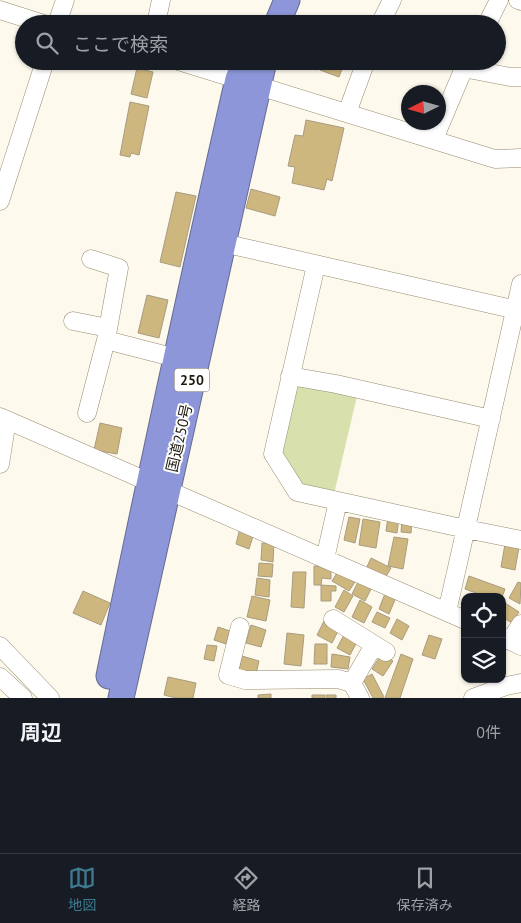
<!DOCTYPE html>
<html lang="ja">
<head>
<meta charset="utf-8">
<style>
	:root { --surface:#171b24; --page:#242831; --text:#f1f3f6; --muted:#9ea1a6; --line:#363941; --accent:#3d7b90 }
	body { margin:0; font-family:"PT Sans","Noto Sans JP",sans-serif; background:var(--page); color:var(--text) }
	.controls { position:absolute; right:15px; bottom:15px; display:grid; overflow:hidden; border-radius:10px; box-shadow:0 1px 4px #0004 }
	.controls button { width:45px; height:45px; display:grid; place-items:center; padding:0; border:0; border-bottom:1px solid var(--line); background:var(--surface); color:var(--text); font:25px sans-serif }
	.compass { position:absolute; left:401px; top:85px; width:45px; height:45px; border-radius:50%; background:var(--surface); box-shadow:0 1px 4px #0004; rotate:265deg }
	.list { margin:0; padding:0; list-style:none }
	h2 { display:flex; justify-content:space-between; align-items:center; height:65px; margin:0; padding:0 20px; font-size:21px }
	h2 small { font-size:16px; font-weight:400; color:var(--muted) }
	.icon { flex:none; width:28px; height:28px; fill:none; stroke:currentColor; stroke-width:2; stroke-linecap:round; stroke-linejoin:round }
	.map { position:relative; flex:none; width:521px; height:698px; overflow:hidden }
	.search { position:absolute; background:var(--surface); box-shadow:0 1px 4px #0004; left:15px; right:15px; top:15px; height:55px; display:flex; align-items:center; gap:12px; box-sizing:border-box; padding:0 18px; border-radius:28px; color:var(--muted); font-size:19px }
	.sheet { height:155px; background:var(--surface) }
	nav { display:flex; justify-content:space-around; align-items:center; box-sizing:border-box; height:70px; border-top:1px solid var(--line); background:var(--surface); font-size:14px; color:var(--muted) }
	nav a { display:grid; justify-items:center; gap:2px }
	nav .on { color:var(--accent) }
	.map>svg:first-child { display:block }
	.green { fill:#d8e0ad }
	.building { fill:#ceb77f; stroke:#a89c80 }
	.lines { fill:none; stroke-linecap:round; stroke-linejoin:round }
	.minor-casing { stroke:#978b70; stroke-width:19 }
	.highway-casing { stroke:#666b92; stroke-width:27 }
	.minor { stroke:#fff; stroke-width:18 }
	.highway { stroke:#8d96d8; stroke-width:25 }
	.labels { text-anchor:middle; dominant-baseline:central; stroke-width:4; stroke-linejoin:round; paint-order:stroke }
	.shield { fill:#fff; stroke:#625f57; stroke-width:1 }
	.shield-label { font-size:14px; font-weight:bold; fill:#1f1a0f }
	.street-label { font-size:15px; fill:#1f1a0f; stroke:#fff }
</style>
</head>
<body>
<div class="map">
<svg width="521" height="698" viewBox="0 0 521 698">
	<rect width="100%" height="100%" fill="#fef9ed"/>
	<path class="green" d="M301 385 357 396 334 494 298 485 279 451 294 387Z"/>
	<path class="building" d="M292 61H320L317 70Z
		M323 61H345L339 77 320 70Z
		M137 68 153 72 147 98 131 94Z
		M130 102 149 106 139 155 131 153 130 157 120 155Z
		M306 120 344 128 332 181 327 179 324 190 292 183 295 167 288 166 295 135 303 136Z
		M251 189 280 197 275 216 246 208Z
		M176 192 196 196 180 267 160 262Z
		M147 295 168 300 159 338 138 333Z
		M100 423 122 428 117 454 94 450Z
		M349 517 360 519 355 543 344 540Z
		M388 517 399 518 397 533 386 531Z
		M363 519 380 522 376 548 359 545Z
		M402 519 412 520 411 533 401 532Z
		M240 528 254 533 249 549 236 544Z
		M394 537 408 539 403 569 388 566Z
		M262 543 274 544 273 562 261 560Z
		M505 544 519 547 515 570 501 567Z
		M371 558 391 568 384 580 365 571Z
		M259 563 273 564 272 577 258 576Z
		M314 566 331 567V579L322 578 321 585H314Z
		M340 568 357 579 349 591 332 581Z
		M293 572H306L304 608 291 607Z
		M469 576 505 589 502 597H487L465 589Z
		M257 578 270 580 269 597 255 595Z
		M358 582 371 589 365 601 352 594Z
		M518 582 521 583 520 604 509 598Z
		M321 585 336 586V591H331V601H321Z
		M344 590 353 596 344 612 335 607Z
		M83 591 110 603 101 625 73 613Z
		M386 591 397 595 389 614 379 609Z
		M252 596 270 600 266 621 247 617Z
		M360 600 372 607 364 623 352 617Z
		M505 603 519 612 512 623 502 617V608Z
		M377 612 390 618 385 628 372 622Z
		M397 619 409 626 402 640 390 633Z
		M324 621 339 629 332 643 317 635Z
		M251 625 266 630 261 647 246 643Z
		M218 627 230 631 226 644 214 640Z
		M287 633 304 635 301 666 284 664Z
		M345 633 358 640 350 655 337 648Z
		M429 635 442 639 435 659 422 655Z
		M315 644H327V664H314Z
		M207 645 217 646 214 661 204 659Z
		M382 653 393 661 383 676 372 669Z
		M332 654 350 657 348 669 331 667Z
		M401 654 413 659 400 698H385Z
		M242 656 259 661 256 674 239 670Z
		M372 674 384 697 382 698H373L363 679Z
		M168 677 196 683 193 698H176L164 695Z
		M271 694V698H258V695Z
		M312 695H325V698H312Z
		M326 695H336V698H327Z"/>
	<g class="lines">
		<g class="minor-casing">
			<path id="minor" d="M518 0 521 1
				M0 10 44 24
				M57 24 65 0
				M156 24 161 0
				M380 24 392 0
				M487 24 499 0
				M178 61 495 159 521 158
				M463 68 510 77H521
				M347 113 366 61
				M434 139 467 61
				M0 201 45 61
				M223 243 521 311
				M316 265 273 454 297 492 466 529 521 540
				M73 321 108 328
				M106 340 176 358
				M290 376 336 384 491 419
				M87 413 106 340 119 268 91 259
				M0 417 465 620
				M0 464 7 420
				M325 559 338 501
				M447 612 521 284
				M333 619 386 652
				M240 627 228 675 245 680 338 679 352 683 360 698
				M502 637 521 646
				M510 641 521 624
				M0 646 50 698
				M0 677 23 698
				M352 683 374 645
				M473 698 506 686 521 683"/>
		</g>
		<g class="highway-casing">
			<path id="highway" d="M277 24 287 0
				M109 676C150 477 193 278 238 79L245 61
				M121 698 264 61"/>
		</g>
		<use href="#minor" class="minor"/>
		<use href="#highway" class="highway"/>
	</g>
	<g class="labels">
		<rect class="shield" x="174.5" y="368.5" width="35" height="23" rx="4"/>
		<g class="shield-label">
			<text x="192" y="380">250</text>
		</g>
		<g class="street-label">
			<text transform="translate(179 438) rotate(-77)">国道250号</text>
		</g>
	</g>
</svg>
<div class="controls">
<button><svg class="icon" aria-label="locate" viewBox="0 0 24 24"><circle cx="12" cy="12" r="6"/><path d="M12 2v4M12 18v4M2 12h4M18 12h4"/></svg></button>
<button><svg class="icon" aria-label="layers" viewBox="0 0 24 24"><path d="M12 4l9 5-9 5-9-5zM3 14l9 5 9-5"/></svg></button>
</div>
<svg class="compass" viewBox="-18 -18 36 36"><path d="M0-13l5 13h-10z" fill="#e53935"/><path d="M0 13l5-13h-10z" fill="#9ea1a6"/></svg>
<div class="search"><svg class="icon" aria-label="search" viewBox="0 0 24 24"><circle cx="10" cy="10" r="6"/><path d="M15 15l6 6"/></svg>ここで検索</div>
</div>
<section class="sheet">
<h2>周辺<small>0件</small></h2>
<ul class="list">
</ul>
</section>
<nav>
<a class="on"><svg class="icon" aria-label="map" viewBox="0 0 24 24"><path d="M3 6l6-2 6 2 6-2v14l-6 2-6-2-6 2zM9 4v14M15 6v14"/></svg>地図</a>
<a><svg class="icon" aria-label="directions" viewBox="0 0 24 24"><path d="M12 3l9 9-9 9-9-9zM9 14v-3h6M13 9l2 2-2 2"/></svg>経路</a>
<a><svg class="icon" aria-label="saved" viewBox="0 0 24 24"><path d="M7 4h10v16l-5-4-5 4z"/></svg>保存済み</a>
</nav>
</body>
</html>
